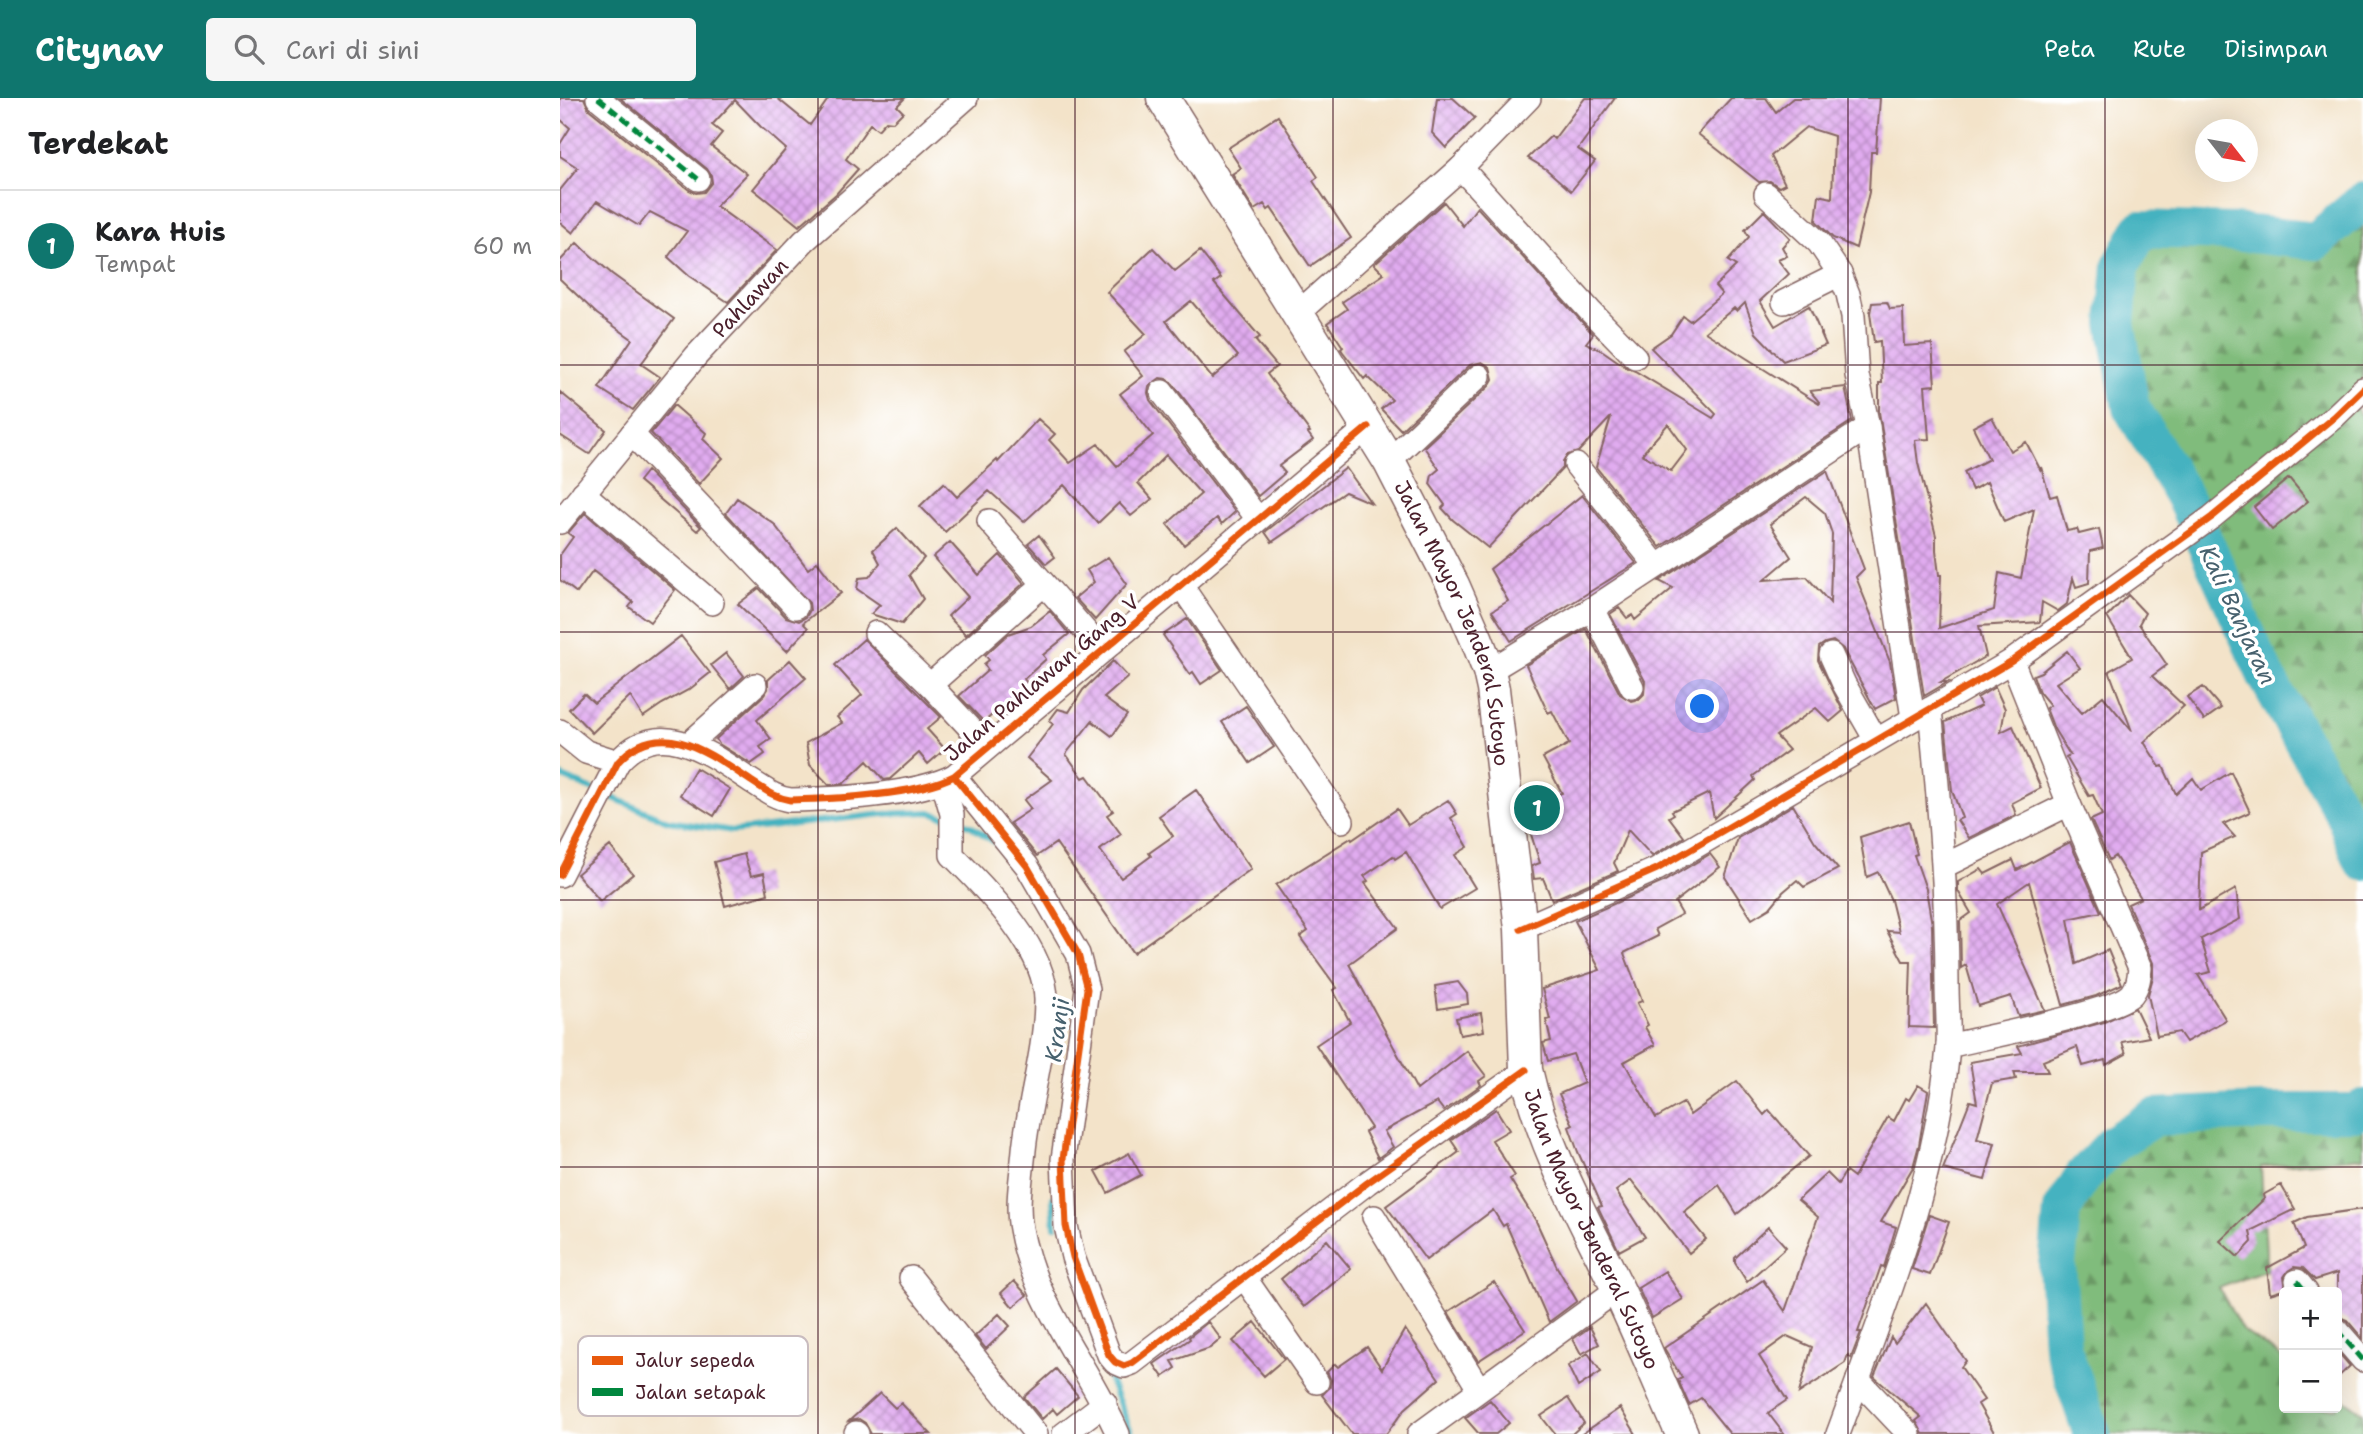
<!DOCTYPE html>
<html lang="id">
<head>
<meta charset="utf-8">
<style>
	:root { --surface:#fff; --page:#f6f6f6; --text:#202124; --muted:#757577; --line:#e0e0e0; --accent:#0f766e }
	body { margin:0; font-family:"Shantell Sans",sans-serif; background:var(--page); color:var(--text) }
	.controls { position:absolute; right:21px; bottom:21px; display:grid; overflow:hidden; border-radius:7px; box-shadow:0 7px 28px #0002 }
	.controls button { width:63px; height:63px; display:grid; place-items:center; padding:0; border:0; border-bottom:2px solid var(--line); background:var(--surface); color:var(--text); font:35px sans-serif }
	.compass { position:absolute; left:1635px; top:21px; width:63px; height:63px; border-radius:50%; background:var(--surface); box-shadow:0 7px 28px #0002; rotate:121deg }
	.you { position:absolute; left:1143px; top:609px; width:24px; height:24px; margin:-18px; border:5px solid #fff; border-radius:50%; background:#1a73e8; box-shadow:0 0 0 10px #1a73e833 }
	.badge { display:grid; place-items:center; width:46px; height:46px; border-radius:50%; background:var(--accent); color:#fff; font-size:23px; font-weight:700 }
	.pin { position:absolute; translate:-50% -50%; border:4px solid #fff; box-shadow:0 2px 7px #0006 }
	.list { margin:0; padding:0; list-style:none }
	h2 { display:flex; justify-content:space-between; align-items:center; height:91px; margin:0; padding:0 28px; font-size:30px }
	h2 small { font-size:23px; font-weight:400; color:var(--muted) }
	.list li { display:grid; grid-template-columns:46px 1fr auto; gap:21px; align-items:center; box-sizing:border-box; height:112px; padding:0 28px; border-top:2px solid var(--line) }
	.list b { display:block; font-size:26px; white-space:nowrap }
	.list p { margin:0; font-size:23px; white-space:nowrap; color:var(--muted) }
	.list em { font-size:23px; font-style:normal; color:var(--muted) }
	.icon { flex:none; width:38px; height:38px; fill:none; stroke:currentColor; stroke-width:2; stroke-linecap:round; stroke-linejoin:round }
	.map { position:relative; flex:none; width:1803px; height:1336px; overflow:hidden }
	header { display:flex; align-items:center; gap:42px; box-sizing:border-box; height:98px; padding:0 35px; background:var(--accent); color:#fff }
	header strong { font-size:33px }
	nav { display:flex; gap:38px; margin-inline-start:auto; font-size:24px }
	.search { width:490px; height:63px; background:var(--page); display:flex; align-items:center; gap:18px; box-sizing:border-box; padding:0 24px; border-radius:7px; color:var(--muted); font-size:26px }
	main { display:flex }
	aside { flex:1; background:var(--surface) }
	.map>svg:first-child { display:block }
	.forest { fill:url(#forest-firs); stroke:#656e53; stroke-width:2 }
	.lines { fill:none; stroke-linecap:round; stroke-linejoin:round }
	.stream { stroke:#44b2c0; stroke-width:6 }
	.river { stroke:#44b2c0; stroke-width:38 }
	.building { fill:url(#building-cross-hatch); fill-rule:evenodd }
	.street-casing { stroke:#856462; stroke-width:26 }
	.secondary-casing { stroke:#856462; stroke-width:35 }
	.street { stroke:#fff; stroke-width:23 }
	.secondary { stroke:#fff; stroke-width:32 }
	.quiet { stroke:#00873e; stroke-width:5; stroke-dasharray:10 5; stroke-linecap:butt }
	.cycleway-casing { stroke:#fff; stroke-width:11 }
	.cycleway { stroke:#e8590c; stroke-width:7 }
	.grid { fill:none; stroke:#4a1f2b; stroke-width:2; stroke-opacity:0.55 }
	.labels { text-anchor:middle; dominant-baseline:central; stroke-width:7; stroke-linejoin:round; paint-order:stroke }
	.street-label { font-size:21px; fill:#4a1f2b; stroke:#fff }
	.water-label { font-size:23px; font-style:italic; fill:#47616e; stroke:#fff }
	.key { fill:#fff; stroke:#c9bcbf; stroke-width:2 }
	.key-label { font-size:19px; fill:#4a1f2b }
</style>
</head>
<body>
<header>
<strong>Citynav</strong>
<div class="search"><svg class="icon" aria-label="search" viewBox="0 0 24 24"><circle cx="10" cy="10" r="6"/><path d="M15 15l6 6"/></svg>Cari di sini</div>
<nav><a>Peta</a><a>Rute</a><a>Disimpan</a></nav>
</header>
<main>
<aside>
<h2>Terdekat<small></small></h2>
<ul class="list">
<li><span class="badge">1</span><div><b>Kara Huis</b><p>Tempat</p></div><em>60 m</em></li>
</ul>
</aside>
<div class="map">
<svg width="1803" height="1336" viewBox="0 0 1803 1336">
	<defs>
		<pattern id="forest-firs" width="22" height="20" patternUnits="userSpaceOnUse" patternTransform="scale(1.75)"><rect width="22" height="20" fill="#80bc7b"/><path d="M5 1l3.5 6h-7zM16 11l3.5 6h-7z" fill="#6b9865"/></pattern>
		<pattern id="building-cross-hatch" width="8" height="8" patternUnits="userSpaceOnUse" patternTransform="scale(1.75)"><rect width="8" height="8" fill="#e1acf0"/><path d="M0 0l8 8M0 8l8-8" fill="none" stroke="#b88bc3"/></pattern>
	</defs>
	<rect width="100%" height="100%" fill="#fff"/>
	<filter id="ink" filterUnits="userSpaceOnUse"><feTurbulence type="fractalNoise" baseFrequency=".0143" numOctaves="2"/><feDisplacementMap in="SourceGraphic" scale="14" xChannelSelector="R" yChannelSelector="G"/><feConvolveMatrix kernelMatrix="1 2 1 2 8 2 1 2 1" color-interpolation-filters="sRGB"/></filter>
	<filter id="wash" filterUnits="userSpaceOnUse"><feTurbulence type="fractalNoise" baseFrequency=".00686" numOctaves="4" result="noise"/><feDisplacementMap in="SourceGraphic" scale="28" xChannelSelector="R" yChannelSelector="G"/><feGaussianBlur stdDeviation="1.57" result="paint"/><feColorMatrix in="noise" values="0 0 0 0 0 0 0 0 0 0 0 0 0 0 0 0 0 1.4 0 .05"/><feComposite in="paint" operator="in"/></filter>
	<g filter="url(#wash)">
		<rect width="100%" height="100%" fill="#f3e3c9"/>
		<path class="forest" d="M1803 103V282L1789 298 1803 321V764L1784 717 1706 578 1623 397 1571 309 1556 225 1561 168 1581 131 1673 134 1756 143Z
			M1803 1010V1059L1701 1069 1707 1172 1659 1190 1682 1232 1724 1261V1310H1777V1297L1803 1315V1336H1532L1502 1249 1497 1167 1502 1112 1523 1078 1554 1045 1594 1019 1702 1014H1795Z"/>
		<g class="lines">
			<path class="stream" d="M0 678 36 693
				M46 697 108 723 173 733 324 716 370 714 388 720
				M398 723 411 728 437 746
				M493 1100 495 1128
				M542 1263 572 1336"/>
			<path class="river" d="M1803 103 1756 143 1673 134 1581 131 1561 168 1556 225 1571 309 1623 397 1706 578 1784 717 1803 764
				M1532 1336 1502 1249 1497 1167 1502 1112 1523 1078 1554 1045 1594 1019 1702 1014H1795L1803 1010"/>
		</g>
		<g id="blocks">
			<path class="building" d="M0 0H24L29 11 129 92 136 95 144 94 152 84 151 77 147 71 60 0H217L250 27 269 0H345L337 8 343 14 333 24 326 23 318 32 310 26 286 61 298 71 276 96 239 128 193 91 226 51 201 29 175 2 152 27 162 35 151 48 187 76 156 108 217 152 168 204 129 178 108 159 127 133 90 114 79 128 37 103 13 135 0 124V92L18 70 0 58V46L10 30 0 21Z
				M877 0H893L915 20 886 50 872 35Z
				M1025 0H1055L1018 51 1035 63 1011 93 986 71 968 60 991 38 994 41Z
				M1171 0H1206L1216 14 1233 0H1320L1316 54H1311L1309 94 1296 150 1273 140 1256 123 1259 97 1272 100 1274 38 1246 29 1211 58 1225 86 1219 89 1210 83 1199 84 1138 36Z
				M718 18 758 79 753 83 791 140 750 168 711 110 708 112 704 106 694 112 672 76 681 70 668 50Z
				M884 104 903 128 917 109 1033 236 1026 245 1043 253 1066 269 1075 273 1153 320 1156 316 1091 250 1111 236 1123 218 1130 223 1162 196 1155 188 1176 168 1168 163 1189 139 1185 132 1204 113 1230 140 1222 149 1227 158 1218 162 1229 176 1200 203 1215 228 1249 208 1266 247 1223 263 1196 235 1185 205 1177 213 1174 210 1145 234 1259 306 1260 305 1250 293 1285 289 1292 323 1100 449 1036 369 1051 319 1018 354 1007 357 1003 363V370L928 450 893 422 882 410 885 407 870 386 872 377 879 371 864 349 929 288 933 281 930 269 922 264 910 267 841 332 821 311 832 302 807 278 804 281 783 254 781 251 783 249 767 225 787 211 782 204 824 176 814 166ZM1108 326 1127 352 1111 373 1082 356Z
				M17 145 52 176 114 221 81 266 100 279 73 312 39 290 72 241 37 216 0 181V163Z
				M593 150 615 173 640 153 661 180 654 185 700 239 695 242 717 268 707 276 750 334 748 335 753 342 719 368 725 375 698 398 613 286 607 281 600 280 589 288 588 295 590 302 675 414 662 426 657 420 624 447 607 426 641 396 606 357 578 385 592 401 571 418 559 405 538 425 504 387 464 424 429 393 385 434 360 408 384 385 397 399 437 362 438 364 478 321 495 336 489 342 510 365 538 346 557 368 593 337 560 296 583 278 564 254 586 236 547 194ZM631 203 678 258 652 280 606 223Z
				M1327 204 1330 211 1343 210 1344 248 1372 246 1375 287 1365 288 1369 341 1355 342 1358 365 1376 438V452L1379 477H1381L1379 530 1434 512 1439 475 1461 480 1474 411 1444 424 1427 384 1412 392 1404 374 1429 361 1413 329 1432 319 1450 353 1466 344 1481 373V369L1490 399 1497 397 1507 433 1517 431 1519 436 1539 431 1543 450 1530 453 1529 485 1516 489 1513 480 1507 506 1498 513 1482 504 1480 524 1419 528 1426 558 1381 584H1388L1364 598 1319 314V285H1322L1320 243 1314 244 1310 215 1312 205Z
				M0 294 46 332 29 356 0 337Z
				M114 307 146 335 143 341 163 360 139 386 91 335Z
				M786 370 811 405 785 394 712 444 705 434Z
				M87 373 141 429 137 433 79 383Z
				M1267 373 1304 471 1296 479 1330 564 1336 600 1315 611 1283 551 1273 543 1265 545 1259 549 1258 562 1283 613 1270 624 1256 610 1216 638 1229 652 1193 678 1195 682 1154 720 1149 695 1112 713 1114 716 1109 719 1124 739 1092 758 1068 732 1054 765 1058 773 992 802 983 780 974 781 972 768 980 765 969 730 974 728 967 706 1002 695 983 660 1009 646 992 613 988 615 966 567 1026 531 1060 596 1071 603 1079 601 1084 596 1085 583 1050 516 1059 510 1067 520 1072 517 1075 522 1113 490 1099 483ZM1246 399 1265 415 1272 436 1270 505 1247 479 1204 482 1231 459 1210 426Z
				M1729 380 1748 403 1712 432 1694 409Z
				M1022 397 1076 465 951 543 932 513 948 503 930 471Z
				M177 400 214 426 248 471 257 464 281 495 243 525 248 530 227 553 178 506 199 490 226 519 239 523 246 519 250 512 249 505 166 415Z
				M25 415 115 492 90 524 69 509 73 504 33 473 17 495 0 482V457L13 439 8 435Z
				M337 430 364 460 349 477 363 501 342 526 311 516 320 507 297 491 299 480 309 479 320 465 313 452Z
				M479 437 495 459 486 466 468 446Z
				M390 444 419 477 440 457 464 485 406 537 388 518 408 499 373 459Z
				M548 459 567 486 535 522 515 500 534 484 527 472Z
				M1568 497 1585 515 1579 526 1607 567 1592 578 1624 608 1584 644 1600 669 1603 668 1616 696 1633 680 1641 692 1671 674 1690 714 1663 726 1675 739 1641 754 1639 812 1676 791 1680 821 1641 841 1651 874 1638 877 1666 922 1626 944 1619 934 1597 938 1588 897 1593 879V865L1568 806 1581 800 1555 758 1549 762 1531 722 1542 717 1533 697 1529 698 1506 659 1510 657 1494 631 1486 610 1490 607 1479 594 1473 577 1481 574 1507 553 1520 570 1496 585 1522 615 1543 598 1572 633 1549 573 1572 560 1547 519Z
				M490 513 509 536 483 557 486 561 464 581 470 589 453 602 451 600 424 624 399 598 428 572 424 566 429 562 425 557 448 536 471 528Z
				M627 521 662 572 641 586 633 574 630 576 603 537Z
				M121 538 150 575 130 591 102 606 83 619 70 598 32 635 9 611 24 596 34 605Z
				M304 541 381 619 367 631 385 651 368 666 359 655 330 681 324 682 307 663 283 686 269 687 250 667 246 645 282 625 277 619 302 597 275 567Z
				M166 555 184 578 170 591 151 567Z
				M230 562 246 580 197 622 211 641 200 649 205 656 191 666 159 646 156 641 204 597 208 591V582Z
				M553 563 568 579 544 600 567 617 552 638 532 623 506 656 523 680 527 678 553 713 547 717 561 736 540 752 561 780 591 758 589 755 613 738 599 718 636 692 691 771 573 855 496 745 477 758 450 725 471 711 464 702 492 682 467 660 493 626 489 623 498 611 509 614 523 592Z
				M1435 589 1445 611 1441 634 1453 628 1481 690 1452 705 1456 717 1409 740 1397 722 1402 720 1392 692 1385 624 1421 608 1417 600Z
				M1643 589 1661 610 1644 622 1627 599Z
				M686 608 714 649 690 665 662 624Z
				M136 670 170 691 154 718 120 697Z
				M888 702 897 716 891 720 908 749 895 757 915 790 880 811 846 754 835 761 833 758 804 778 808 783 805 785 838 830 789 866 857 992 907 953 926 978 919 983 921 987 884 1013 877 1004 824 1033 833 1049 818 1060 805 1034 811 1030 756 947 790 924 773 892 777 890 740 839 748 833 716 787 791 740 792 742 837 711 848 727Z
				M1233 707 1255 744 1278 771 1244 789 1237 782 1223 794 1210 810 1192 821 1165 779 1178 740Z
				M1349 723 1357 756 1354 757 1366 791 1372 827 1374 930 1349 929 1351 863H1343L1327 833 1339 834 1331 802 1318 774 1307 779 1300 739Z
				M1510 744 1541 814 1508 821 1516 866 1548 852 1562 886 1536 898 1503 907 1469 784 1437 806 1485 912 1458 918 1451 898 1418 908 1406 867 1401 870 1400 823 1411 815 1398 793V784L1421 771 1425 776 1453 762 1457 772Z
				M50 748 73 776 40 803 17 776Z
				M184 756 191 778 204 775 208 796 165 808 154 764Z
				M1150 756 1160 769 1115 804 1122 816 1095 831 1098 838 1064 855 1082 903 1077 905 1088 927 1085 929 1095 947 1064 964 1096 1020 1123 1005 1130 1017 1177 983 1204 1017 1209 1012 1249 1058 1177 1116 1159 1087 1124 1114 1146 1141 1129 1155 1071 1082 1056 1093 1085 1139 1059 1153 1038 1109 1042 1108 1018 1054 1009 1029 1013 1027 999 996 1024 985 1013 956 988 963 983 945 991 943 986 922 990 921 982 891 1040 872 1015 823 1103 784Z
				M898 884 907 896 908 906 878 911 875 888Z
				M1575 910 1589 939 1562 944 1566 956 1546 967 1545 962 1523 968 1517 949 1483 963 1488 974H1454L1456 981 1432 985 1417 1041 1435 1045 1425 1082 1383 1071 1410 1003 1417 1005 1410 964 1462 955 1458 948 1544 924Z
				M921 915 924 933 900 937 896 920Z
				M1358 987 1368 993 1359 1047 1353 1069 1321 1124 1336 1129 1324 1169 1321 1168 1298 1234H1301L1291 1260 1288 1257 1285 1265 1239 1295 1252 1249 1227 1238 1199 1258 1227 1302 1208 1315 1224 1336H1170L1141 1300 1129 1307 1118 1282 1122 1280 1104 1250 1203 1182 1225 1213 1258 1119 1238 1102 1267 1075 1278 1086 1286 1073 1294 1079 1328 1019 1334 1023 1346 1000 1349 1002Z
				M936 1011 949 1032 932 1042 955 1078 950 1081 976 1123 997 1169 1017 1203 989 1224 946 1126 943 1128 933 1112 866 1162 826 1108 899 1054 891 1042Z
				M569 1055 581 1077 548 1095 536 1073Z
				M1721 1087 1735 1111 1690 1133 1692 1144 1678 1159 1660 1143 1704 1101 1703 1097Z
				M1803 1111V1241L1787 1222 1777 1218V1175L1755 1182 1743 1170 1734 1169 1728 1173 1724 1179 1726 1191 1710 1196 1707 1170 1744 1150 1734 1125 1747 1119Z
				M1369 1117 1389 1124 1370 1177 1352 1171Z
				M1208 1129 1226 1149 1187 1184 1175 1165V1160Z
				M767 1142 791 1171 744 1209 721 1181Z
				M1105 1173 1123 1201 1092 1220 1078 1190Z
				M454 1183 467 1197 453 1209 441 1195Z
				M934 1184 965 1232 918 1263 888 1214Z
				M1366 1205 1406 1263 1401 1269 1424 1302 1418 1306 1435 1336H1363L1356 1323 1361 1319 1314 1279 1331 1239 1335 1245Z
				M439 1216 450 1228 426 1251 415 1238Z
				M648 1224 661 1241 650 1250 612 1263 616 1270 603 1279 594 1266 630 1241 629 1239Z
				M695 1224 724 1261 704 1278 673 1243Z
				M1030 1229 1039 1246 1021 1256 1013 1241Z
				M845 1231 879 1281 845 1311 826 1336H792L762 1297 770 1289 771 1282 767 1274 775 1266 778 1269 807 1249 822 1271Z
				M1777 1253 1790 1268 1777 1280Z
				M1028 1255 1041 1274 1018 1289 1008 1268Z
				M496 1271 518 1298 497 1316 493 1311 482 1321 464 1299Z
				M320 1295 335 1310 341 1305 371 1336H311L305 1325 299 1321 289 1323Z
				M1008 1300 1024 1325 1012 1336H995L981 1318Z
				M930 1302 949 1325 936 1336H919L905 1320Z
				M1060 1310 1076 1336H1022Z"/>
		</g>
	</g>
	<g filter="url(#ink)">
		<use href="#blocks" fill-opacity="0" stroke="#856462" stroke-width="2"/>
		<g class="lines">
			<g class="street-casing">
				<g id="street">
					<path d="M38 0 138 81"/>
					<path d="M901 70 1030 213 1075 259"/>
					<path d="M1206 96 1259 145 1280 176 1288 196 1293 218 1297 277 1308 329 1353 620"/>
					<path d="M1224 204 1280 176"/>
					<path d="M738 215 901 70 969 0"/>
					<path d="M602 294 698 421"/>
					<path d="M72 336 236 509"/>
					<path d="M829 363 919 278"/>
					<path d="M1016 367 1096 467"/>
					<path d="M23 395 152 505"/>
					<path d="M429 423 542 552"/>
					<path id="s1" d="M0 424 136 258 244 143 406 0"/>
					<path d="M620 486 782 723"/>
					<path d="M1032 511 1072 589"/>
					<path d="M316 535 370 587 427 648"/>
					<path d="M1271 557 1284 586 1316 642"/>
					<path d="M929 573 1032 511 1308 329"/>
					<path d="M370 587 483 487"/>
					<path d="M0 633 26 654 58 664"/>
					<path d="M129 646 195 587"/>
					<path d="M394 678 467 768 518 856 527 891 503 1061 506 1128 513 1159 549 1257 555 1264 564 1268 572 1265 807 1085 966 972"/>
					<path d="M383 684 392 716V757C427 792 488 852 486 905 485 954 469 1003 464 1052 462 1077 456 1106 461 1131 474 1206 528 1267 558 1336"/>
					<path d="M1384 768 1509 706"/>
					<path d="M0 777 58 664C100 616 150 656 191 683 204 691 215 700 230 702 276 701 354 698 394 678L808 329"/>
					<path d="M961 831 1097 771 1452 563 1652 419 1774 319 1803 291"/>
					<path d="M1388 948C1420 940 1554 915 1572 896 1578 888 1579 880 1580 870L1509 706 1452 563"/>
					<path d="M814 1119 919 1291"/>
					<path d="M684 1179 757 1284"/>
					<path d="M351 1180 476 1336"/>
					<path d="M1737 1183 1746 1194"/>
					<path d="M1777 1232 1803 1262"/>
					<path d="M1298 1282 1349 1336"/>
					<path d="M296 1335 297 1336"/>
					<path d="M504 1336 545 1305"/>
					<path d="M859 1336 1058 1191"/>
					<path d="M1278 1336C1324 1210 1376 1085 1388 950 1389 929 1387 907 1387 886 1387 794 1379 703 1370 611"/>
				</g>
			</g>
			<g class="secondary-casing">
				<g id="secondary">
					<path id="s2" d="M603 0 829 363 893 487 917 542 929 573 933 591 961 831 966 972C983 1049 1023 1119 1057 1189 1080 1237 1100 1287 1122 1336"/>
				</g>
			</g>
			<use href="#street" class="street"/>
			<use href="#secondary" class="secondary"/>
			<path class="quiet" d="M38 0 138 81
				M1737 1183 1746 1194
				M1777 1232 1803 1262"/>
			<g class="cycleway-casing">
				<path id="cycleway" d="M394 678 467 768 518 856 527 891 503 1061 506 1128 513 1159 549 1257 555 1264 564 1268 572 1265 807 1085 966 972
					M0 777 58 664C100 616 150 656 191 683 204 691 215 700 230 702 276 701 354 698 394 678L808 329
					M961 831 1097 771 1452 563 1652 419 1774 319 1803 291"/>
			</g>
			<use href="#cycleway" class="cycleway"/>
		</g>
	</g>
	<path class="grid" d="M258 0V1336M515 0V1336M773 0V1336M1030 0V1336M1288 0V1336M1545 0V1336M0 267H1803M0 534H1803M0 802H1803M0 1069H1803"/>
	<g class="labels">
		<g class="street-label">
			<text stroke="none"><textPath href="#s1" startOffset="294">Pahlawan</textPath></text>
			<text stroke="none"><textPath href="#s2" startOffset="604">Jalan Mayor Jenderal Sutoyo</textPath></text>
			<text transform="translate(482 580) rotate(-40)">Jalan Pahlawan Gang V</text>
			<text stroke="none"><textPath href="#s2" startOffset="1234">Jalan Mayor Jenderal Sutoyo</textPath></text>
		</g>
		<g class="water-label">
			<text transform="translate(1678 517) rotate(65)">Kali Banjaran</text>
			<text transform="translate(497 932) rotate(-82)">Kranji</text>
		</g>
	</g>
	<rect x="18" y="1238" width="230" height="80" rx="10" class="key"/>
	<rect x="32" y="1258" width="31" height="9" fill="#e8590c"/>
	<rect x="32" y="1290" width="31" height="8" fill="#00873e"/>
	<g class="key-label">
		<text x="75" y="1269">Jalur sepeda</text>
		<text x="75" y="1301">Jalan setapak</text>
	</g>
</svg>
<div class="controls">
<button>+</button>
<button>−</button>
</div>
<svg class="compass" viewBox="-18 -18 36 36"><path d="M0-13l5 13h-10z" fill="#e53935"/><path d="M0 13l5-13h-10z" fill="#757577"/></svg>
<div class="you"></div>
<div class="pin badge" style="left:977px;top:710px">1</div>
</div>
</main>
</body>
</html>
